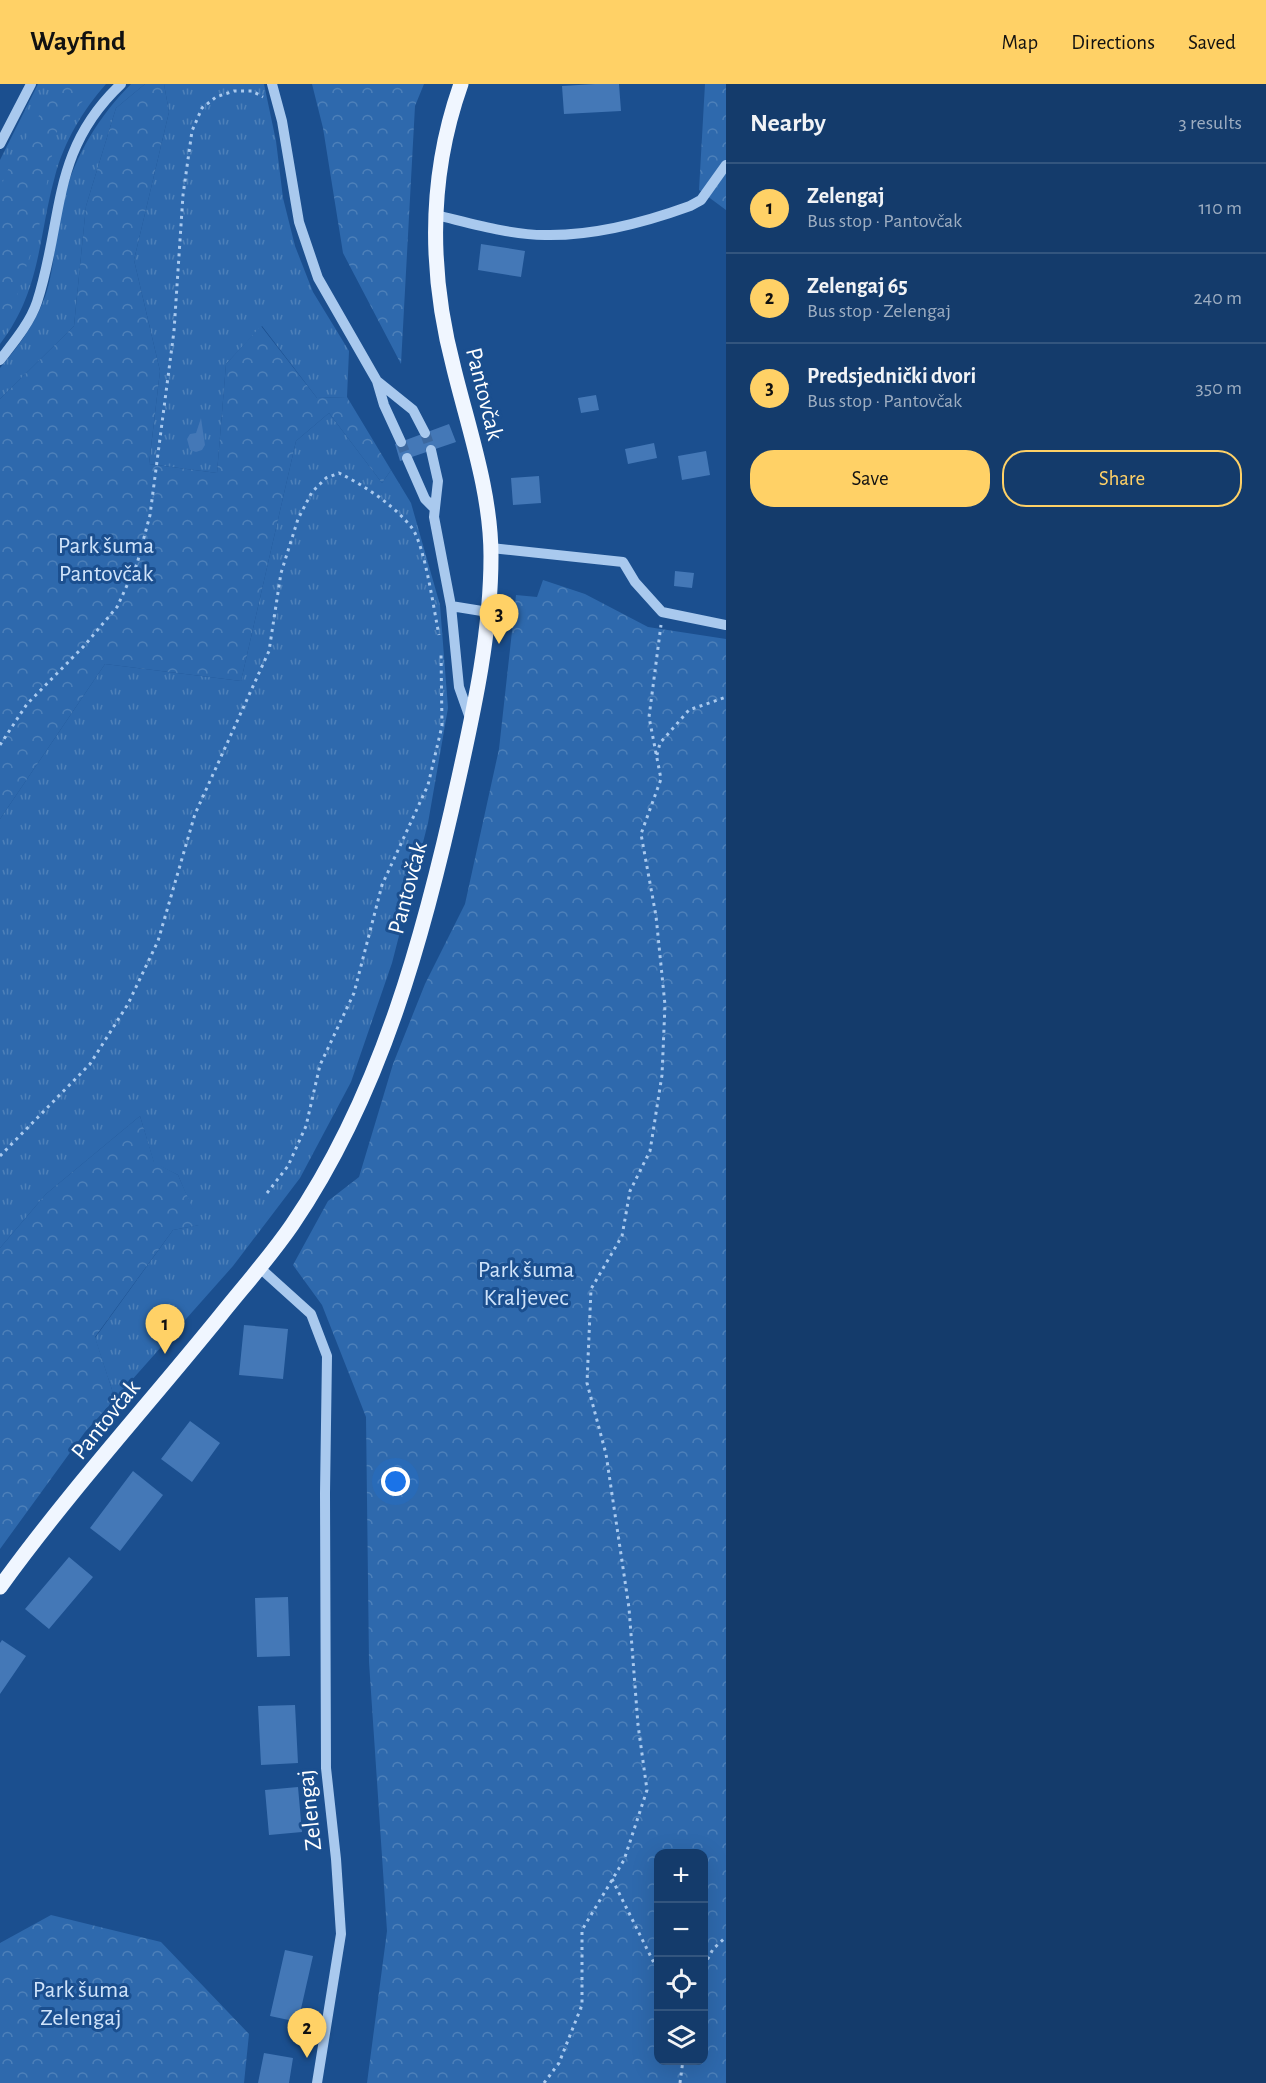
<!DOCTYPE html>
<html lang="en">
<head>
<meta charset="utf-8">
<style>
	:root { --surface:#143b6b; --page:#214673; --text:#f1f3f6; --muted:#9dadc1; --line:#33557e; --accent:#ffd166 }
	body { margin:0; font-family:"Alegreya Sans",sans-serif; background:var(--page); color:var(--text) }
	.controls { position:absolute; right:18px; bottom:18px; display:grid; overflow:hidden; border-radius:12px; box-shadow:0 6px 24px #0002 }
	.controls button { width:54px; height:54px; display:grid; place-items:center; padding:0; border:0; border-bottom:2px solid var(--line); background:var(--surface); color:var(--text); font:30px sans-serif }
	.you { position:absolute; left:396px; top:1398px; width:21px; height:21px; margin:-15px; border:4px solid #fff; border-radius:50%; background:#1a73e8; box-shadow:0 0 0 9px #1a73e833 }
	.badge { display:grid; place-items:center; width:39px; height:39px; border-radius:50%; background:var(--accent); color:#111; font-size:20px; font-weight:700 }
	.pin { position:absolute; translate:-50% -50px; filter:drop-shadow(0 2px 3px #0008) }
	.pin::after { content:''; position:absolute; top:32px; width:21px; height:18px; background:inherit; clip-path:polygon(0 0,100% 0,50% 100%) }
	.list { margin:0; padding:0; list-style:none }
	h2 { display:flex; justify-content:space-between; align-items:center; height:78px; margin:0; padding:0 24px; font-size:26px }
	h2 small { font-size:20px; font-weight:400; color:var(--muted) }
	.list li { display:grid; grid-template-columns:39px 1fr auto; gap:18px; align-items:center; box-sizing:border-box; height:90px; padding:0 24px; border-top:2px solid var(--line) }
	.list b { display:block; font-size:22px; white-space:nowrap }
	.list p { margin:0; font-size:20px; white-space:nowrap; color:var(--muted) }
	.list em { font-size:20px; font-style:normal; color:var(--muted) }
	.actions { display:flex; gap:12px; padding:18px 24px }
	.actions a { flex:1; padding:14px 0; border:2px solid var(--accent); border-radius:24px; text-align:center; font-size:21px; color:var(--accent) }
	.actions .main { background:var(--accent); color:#111 }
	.icon { flex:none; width:33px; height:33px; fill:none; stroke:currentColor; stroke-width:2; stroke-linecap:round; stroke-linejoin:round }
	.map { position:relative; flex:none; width:726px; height:1999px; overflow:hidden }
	header { display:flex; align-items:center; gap:36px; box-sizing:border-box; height:84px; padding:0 30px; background:var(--accent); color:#111 }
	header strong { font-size:28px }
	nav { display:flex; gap:33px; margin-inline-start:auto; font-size:21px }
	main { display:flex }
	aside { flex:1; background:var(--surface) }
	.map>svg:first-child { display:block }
	.grass { fill:url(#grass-tufts) }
	.forest { fill:url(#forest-crowns); fill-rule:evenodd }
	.building { fill:#4478b7 }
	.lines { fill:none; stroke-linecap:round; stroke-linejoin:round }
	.minor-tunnel { stroke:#3d69a0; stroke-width:10; stroke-dasharray:10 5; stroke-linecap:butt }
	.path { stroke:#a9c9ee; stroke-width:3; stroke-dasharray:3 4.5; stroke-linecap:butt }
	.minor { stroke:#a9c9ee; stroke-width:10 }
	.major { stroke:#f0f6ff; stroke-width:15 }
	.labels { text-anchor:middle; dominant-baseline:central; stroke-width:6; stroke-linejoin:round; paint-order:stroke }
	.street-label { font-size:24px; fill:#fff; stroke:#1b4f8f }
	.park-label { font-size:24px; fill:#cfe3fa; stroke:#1b4f8f }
</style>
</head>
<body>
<header>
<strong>Wayfind</strong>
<nav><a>Map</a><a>Directions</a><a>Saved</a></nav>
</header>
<main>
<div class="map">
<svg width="726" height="1999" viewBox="0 0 726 1999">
	<defs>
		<pattern id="grass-tufts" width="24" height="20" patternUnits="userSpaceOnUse" patternTransform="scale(1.5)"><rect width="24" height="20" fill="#2e69ad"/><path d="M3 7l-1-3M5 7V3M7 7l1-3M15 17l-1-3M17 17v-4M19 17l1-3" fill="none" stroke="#4d80b9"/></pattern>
		<pattern id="forest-crowns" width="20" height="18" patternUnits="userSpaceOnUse" patternTransform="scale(1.5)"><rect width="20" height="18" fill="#2e69ad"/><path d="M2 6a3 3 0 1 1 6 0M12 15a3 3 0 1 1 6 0" fill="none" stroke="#4d80b9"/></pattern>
	</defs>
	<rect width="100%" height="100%" fill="#1b4f8f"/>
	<path class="grass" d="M38 0H106C83 26 64 58 55 92 38 154 41 207 0 260V76Z
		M131 0H145L116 24 86 122 74 242 0 315V284C17 264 33 243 43 218 56 186 54 148 64 114 75 71 100 31 131 0Z
		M164 0H264L276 57 283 114 295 162 313 208 349 267 347 313 317 314 262 242 226 280 217 389 149 380 160 287 134 176 169 28Z
		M329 329 382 399 391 386 411 419 440 521 448 624 428 739 392 879 351 998 300 1094 233 1182 115 1315 95 1254 173 1146 199 1141 178 1091 154 1079 140 1032 46 1110 0 1164V735L105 580 241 597 296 357Z"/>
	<path class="forest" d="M57 0H97L56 49 39 143 14 221 0 244V108L5 91Z
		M145 0H164L169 28 134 176 160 287 149 380 217 389 226 280 261 242 317 314 347 313 391 386 382 399 329 329 296 357 241 597 105 580 0 735V315L74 242 86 122 116 24Z
		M312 0H424L415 22 401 280 343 169 323 44Z
		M705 0H726V126L699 106Z
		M543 496 585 510 648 543 726 555V1999H367L387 1847 369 1578 366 1333 322 1221 293 1181 328 1117 359 1093 393 980 425 900 465 820 499 665 516 511 537 513ZM658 1770H704V1976H658Z
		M140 1032 154 1078 178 1091 200 1141 173 1146 95 1253 115 1315 85 1348 0 1465V1164L46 1110Z
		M51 1831 161 1858 249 1950 244 1999H0V1859Z"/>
	<path class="building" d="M595 0H619L621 27 564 30 562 2Z
		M481 160 525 167 521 193 478 186Z
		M596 311 599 326 581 329 578 314Z
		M201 334 205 361 202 366 196 368 190 366 187 355 190 350 196 349Z
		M449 340 456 358 400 377 395 360Z
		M654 359 657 374 628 380 625 365Z
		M706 367 710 391 682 396 678 372Z
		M539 392 541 419 513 421 511 394Z
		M675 487 694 489 692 504 674 502Z
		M244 1241 288 1245 283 1295 239 1291Z
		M190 1337 220 1359 192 1398 161 1375Z
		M133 1387 163 1411 120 1467 90 1444Z
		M69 1473 93 1493 49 1545 25 1525Z
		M288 1513 290 1572 257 1573 255 1514Z
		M2 1556 26 1572 0 1610V1559Z
		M295 1621 298 1679 261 1681 258 1622Z
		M298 1703 302 1748 269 1751 265 1706Z
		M285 1866 313 1872 298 1938 270 1932Z
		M264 1969 293 1974 289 1999H258Z"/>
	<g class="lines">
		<path class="minor-tunnel" d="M425 349 431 366
			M401 358 407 374"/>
		<path class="path" d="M0 661 27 620 84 562 117 523 137 480 150 431 174 247 183 111 192 47 202 24 216 13 234 7H252L263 13
			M657 671 660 659 689 626 726 613
			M0 1072 90 980 128 920 158 857 195 730 269 567 281 489 298 435 312 408 326 394 339 389C365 402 394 421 412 444 425 462 434 527 439 551
			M267 1109 288 1082 306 1042 320 981 354 909 382 801 428 701 442 642 441 569
			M612 1795 658 1887
			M704 1882 713 1865 726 1853
			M544 1999 559 1979 582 1921V1846L624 1776 647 1706 638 1641 629 1524 606 1370 587 1299 591 1205 622 1152 630 1107 650 1067 662 991 665 921 656 832 641 750 661 695 649 633 661 541
			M680 1999 683 1976"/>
		<path class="minor" d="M272 0 282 37 299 138 318 194 377 297 413 326 425 349
			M0 60 31 0
			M436 131C470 139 510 151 545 151 593 152 646 138 690 122L701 116 726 81
			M0 276C13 259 30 239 37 218 64 135 50 67 121 0
			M377 297 384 321 401 358
			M431 366 438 397 434 433 451 522 488 528
			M407 374 425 415 434 424
			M491 464 623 478 635 498 662 528 726 541
			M451 522 459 603 470 634
			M260 1184 311 1230 327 1272 325 1409 326 1684 336 1775 341 1850 317 1999"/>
		<path class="major" d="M0 1503C68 1409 147 1322 220 1232 244 1202 270 1173 292 1141 382 1009 425 848 459 693 475 621 491 547 491 472 491 409 469 346 454 285 429 190 428 93 461 0"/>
	</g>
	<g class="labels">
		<g class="street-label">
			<text transform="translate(484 310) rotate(76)">Pantovčak</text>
			<text transform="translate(408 804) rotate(-75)">Pantovčak</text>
			<text transform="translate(106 1336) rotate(-51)">Pantovčak</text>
			<text transform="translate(310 1726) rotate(-96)">Zelengaj</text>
		</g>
		<g class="park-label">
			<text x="106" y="462">Park šuma<tspan x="106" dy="28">Pantovčak</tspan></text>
			<text x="526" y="1186">Park šuma<tspan x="526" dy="28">Kraljevec</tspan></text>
			<text x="81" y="1906">Park šuma<tspan x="81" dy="28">Zelengaj</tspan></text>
		</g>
	</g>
</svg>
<div class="controls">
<button>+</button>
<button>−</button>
<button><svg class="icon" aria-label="locate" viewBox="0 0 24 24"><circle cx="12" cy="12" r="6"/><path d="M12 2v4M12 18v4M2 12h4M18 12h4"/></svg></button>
<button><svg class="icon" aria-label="layers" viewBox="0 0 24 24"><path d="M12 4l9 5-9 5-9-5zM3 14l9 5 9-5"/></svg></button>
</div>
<div class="you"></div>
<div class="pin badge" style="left:165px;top:1270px">1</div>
<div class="pin badge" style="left:307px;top:1974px">2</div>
<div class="pin badge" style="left:499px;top:560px">3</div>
</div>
<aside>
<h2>Nearby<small>3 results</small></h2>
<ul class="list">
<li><span class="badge">1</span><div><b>Zelengaj</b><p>Bus stop · Pantovčak</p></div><em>110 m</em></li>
<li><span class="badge">2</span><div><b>Zelengaj 65</b><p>Bus stop · Zelengaj</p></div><em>240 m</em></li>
<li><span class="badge">3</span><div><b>Predsjednički dvori</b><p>Bus stop · Pantovčak</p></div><em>350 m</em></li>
</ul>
<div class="actions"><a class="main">Save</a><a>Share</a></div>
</aside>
</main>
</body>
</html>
